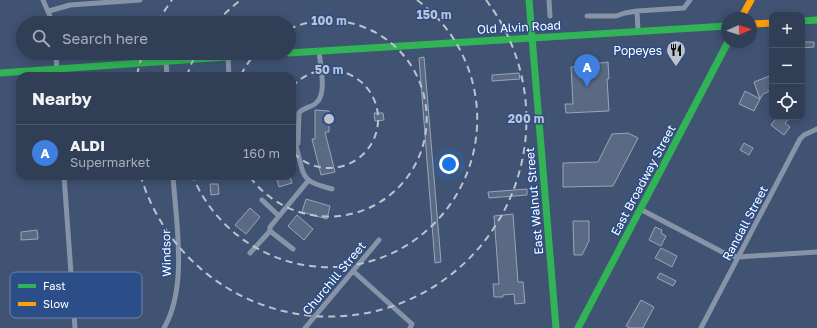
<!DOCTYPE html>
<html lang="en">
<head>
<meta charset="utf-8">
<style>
	:root { --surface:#303e56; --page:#3c4960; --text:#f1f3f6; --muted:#a8aeb9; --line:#4b576c; --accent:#95b2f1 }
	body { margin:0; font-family:"Golos Text",sans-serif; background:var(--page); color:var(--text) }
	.controls { position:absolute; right:12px; top:12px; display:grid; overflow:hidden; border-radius:8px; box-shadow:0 2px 10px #0003 }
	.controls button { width:36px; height:36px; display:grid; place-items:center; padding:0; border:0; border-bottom:1px solid var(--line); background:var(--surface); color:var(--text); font:20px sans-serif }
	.compass { position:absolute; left:721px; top:12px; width:36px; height:36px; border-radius:50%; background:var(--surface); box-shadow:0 2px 10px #0003; rotate:87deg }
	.you { position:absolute; left:449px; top:164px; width:14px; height:14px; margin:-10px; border:3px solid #fff; border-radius:50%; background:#1a73e8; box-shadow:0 0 0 6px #1a73e833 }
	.badge { display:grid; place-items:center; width:26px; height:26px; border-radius:50%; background:var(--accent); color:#fff; font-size:13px; font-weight:700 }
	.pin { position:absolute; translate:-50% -33px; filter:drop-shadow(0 1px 2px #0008) }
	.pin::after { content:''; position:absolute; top:21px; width:14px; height:12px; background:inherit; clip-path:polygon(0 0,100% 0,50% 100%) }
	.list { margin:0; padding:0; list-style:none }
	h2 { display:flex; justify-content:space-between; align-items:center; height:52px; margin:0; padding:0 16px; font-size:17px }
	h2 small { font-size:13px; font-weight:400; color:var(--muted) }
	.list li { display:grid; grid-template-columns:26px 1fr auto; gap:12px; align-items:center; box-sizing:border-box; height:56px; padding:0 16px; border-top:1px solid var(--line) }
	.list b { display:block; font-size:15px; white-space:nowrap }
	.list p { margin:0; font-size:13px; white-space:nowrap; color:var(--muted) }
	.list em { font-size:13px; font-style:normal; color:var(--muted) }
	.icon { flex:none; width:22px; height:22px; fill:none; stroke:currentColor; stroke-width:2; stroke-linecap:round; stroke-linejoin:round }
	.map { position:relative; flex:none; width:817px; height:328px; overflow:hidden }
	.search { position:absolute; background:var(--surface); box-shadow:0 2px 10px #0003; left:16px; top:16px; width:280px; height:44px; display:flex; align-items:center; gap:10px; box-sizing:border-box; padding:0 14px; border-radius:22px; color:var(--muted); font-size:15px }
	.panel { position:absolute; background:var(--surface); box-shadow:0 2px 10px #0003; left:16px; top:72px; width:280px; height:108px; border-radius:12px }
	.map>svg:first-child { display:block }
	.building { fill:#5b6a84; stroke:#9aa5b7 }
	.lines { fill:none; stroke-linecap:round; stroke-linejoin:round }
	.street { stroke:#8794a8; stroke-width:5 }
	.fast { stroke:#30b455; stroke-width:7 }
	.slow { stroke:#ff9f0a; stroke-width:7 }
	.ring { fill:none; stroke:#bcc3ce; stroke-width:2; stroke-dasharray:7 5 }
	.labels { text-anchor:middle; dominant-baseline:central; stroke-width:3; stroke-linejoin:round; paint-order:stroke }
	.street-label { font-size:12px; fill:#fff; stroke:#2b4d88 }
	.poi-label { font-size:12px; fill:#fff; stroke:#2b4d88; text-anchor:end }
	.key { fill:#2b4d88; stroke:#6b82ac; stroke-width:1 }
	.key-label { font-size:11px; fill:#fff }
	.centre { fill:#bcc3ce; stroke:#2b4d88; stroke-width:2 }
	.ring-label { font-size:12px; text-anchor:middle; font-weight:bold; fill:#bcc3ce; stroke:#2b4d88; stroke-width:3; stroke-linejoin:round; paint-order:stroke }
</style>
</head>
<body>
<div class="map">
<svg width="817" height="328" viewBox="0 0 817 328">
	<rect width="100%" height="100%" fill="#405373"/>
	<path class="building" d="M802 42H814V47L802 48Z
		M424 57 441 262 435 263 419 58Z
		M608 62 609 79H607L609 111 566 113 565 104H573L571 67Z
		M519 73 520 79 492 81V75Z
		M772 75V90L763 94 760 99 754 82Z
		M745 91 760 99 754 111 739 104Z
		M315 110 329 111V132H325L335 172 321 175 312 139H315Z
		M374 113H383L384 120 375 121Z
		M777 117H790L785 123 790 127 784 135 771 125Z
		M628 133 638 138 613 186 563 187V163L598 162 612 134Z
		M744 143 753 148 749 155 740 150Z
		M276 176H290L292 183 279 187Z
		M210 184H218L219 194 211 195Z
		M527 189V195L489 198 488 192Z
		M306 199 330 206 327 219 302 212Z
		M250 208 260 217 246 234 235 225Z
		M513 214 518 282H523L525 303 515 304 514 294 503 295V297H494L493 284H499L494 216Z
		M297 215 313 229 304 240 288 226Z
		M573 221H589V241L582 255H574Z
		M655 227 662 230 661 233 666 236 661 246 649 240Z
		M37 230 38 239 21 240V232Z
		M661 248 677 256 672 267 655 258Z
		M660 273 676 281 673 286 657 278Z
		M641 300 654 307 643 328H630L626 326Z"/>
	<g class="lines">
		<path class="street" d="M43 0 53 23
			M549 0 550 16
			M49 11 70 5 140 0
			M587 16H616L625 13 637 11
			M638 31 637 11 684 8 690 0
			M56 53 57 76
			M228 57 229 76
			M166 61 167 76
			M296 146C305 177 299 181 332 189
			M292 149 298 143 299 113C303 107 312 108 317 102 327 93 320 64 319 51
			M64 176 75 328
			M262 200 279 216
			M640 209 728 255 738 257 817 252
			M293 249 270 231V227L308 181
			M250 253 270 231
			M353 271 412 324 410 328
			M164 328C188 287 176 222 173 176
			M305 328 379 240
			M701 328 800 139 804 135 817 129"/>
		<path class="fast" d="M529 0 556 328
			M802 21 817 20
			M289 53 727 26
			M0 73 283 53
			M578 328 728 42"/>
		<path class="slow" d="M741 18 751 0
			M751 24 772 23"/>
	</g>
	<g class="ring">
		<path d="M292 87A49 49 0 1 1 292 151"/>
		<path d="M241 75A98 98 0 0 1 256 53M289 29A98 98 0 1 1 250 177"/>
		<path d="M187 76A148 148 0 0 1 196 54M216 23A148 148 0 0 1 241 0M417 0A148 148 0 1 1 193 177"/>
		<path d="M137 75A197 197 0 0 1 143 53M158 22A197 197 0 0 1 172 0M486 0A197 197 0 1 1 141 177"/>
	</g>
	<defs>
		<g id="restaurant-pin" transform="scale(1)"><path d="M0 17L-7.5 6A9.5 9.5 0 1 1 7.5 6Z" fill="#bcc3ce" stroke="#2b4d88"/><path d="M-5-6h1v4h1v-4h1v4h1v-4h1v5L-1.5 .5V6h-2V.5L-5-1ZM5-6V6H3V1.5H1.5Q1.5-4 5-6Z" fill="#111"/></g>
	</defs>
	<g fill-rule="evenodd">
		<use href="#restaurant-pin" x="676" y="50"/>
	</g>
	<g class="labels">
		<g class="street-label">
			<text transform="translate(519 27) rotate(-3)">Old Alvin Road</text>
			<text transform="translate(643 180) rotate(-62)">East Broadway Street</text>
			<text transform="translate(534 201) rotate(-95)">East Walnut Street</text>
			<text transform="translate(745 223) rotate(-62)">Randall Street</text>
			<text transform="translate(166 253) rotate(-91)">Windsor</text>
			<text transform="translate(334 278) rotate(-50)">Churchill Street</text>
		</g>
		<g class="poi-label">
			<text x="662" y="50">Popeyes</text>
		</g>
	</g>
	<rect x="10" y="272" width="132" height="46" rx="6" class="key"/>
	<rect x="18" y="284" width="18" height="4" fill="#30b455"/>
	<rect x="18" y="302" width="18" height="4" fill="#ff9f0a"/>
	<g class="key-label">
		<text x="43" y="290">Fast</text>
		<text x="43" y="308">Slow</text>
	</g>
	<circle cx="329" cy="119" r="6" class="centre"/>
	<g class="ring-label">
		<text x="434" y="19">150 m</text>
		<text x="329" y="25">100 m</text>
		<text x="329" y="74">50 m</text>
		<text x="526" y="123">200 m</text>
	</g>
</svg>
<div class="controls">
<button>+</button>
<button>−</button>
<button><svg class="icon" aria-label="locate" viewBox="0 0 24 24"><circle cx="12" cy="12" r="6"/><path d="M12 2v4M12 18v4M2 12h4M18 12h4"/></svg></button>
</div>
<svg class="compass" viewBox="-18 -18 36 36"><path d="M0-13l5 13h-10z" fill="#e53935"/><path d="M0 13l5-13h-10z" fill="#a8aeb9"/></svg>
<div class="you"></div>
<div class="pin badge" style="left:587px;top:87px;background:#3f7fe0">A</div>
<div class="search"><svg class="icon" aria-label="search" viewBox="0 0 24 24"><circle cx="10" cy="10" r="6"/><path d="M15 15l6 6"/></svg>Search here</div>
<section class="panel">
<h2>Nearby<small></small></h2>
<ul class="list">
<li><span class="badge" style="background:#3f7fe0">A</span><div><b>ALDI</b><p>Supermarket</p></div><em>160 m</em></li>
</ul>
</section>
</div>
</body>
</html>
